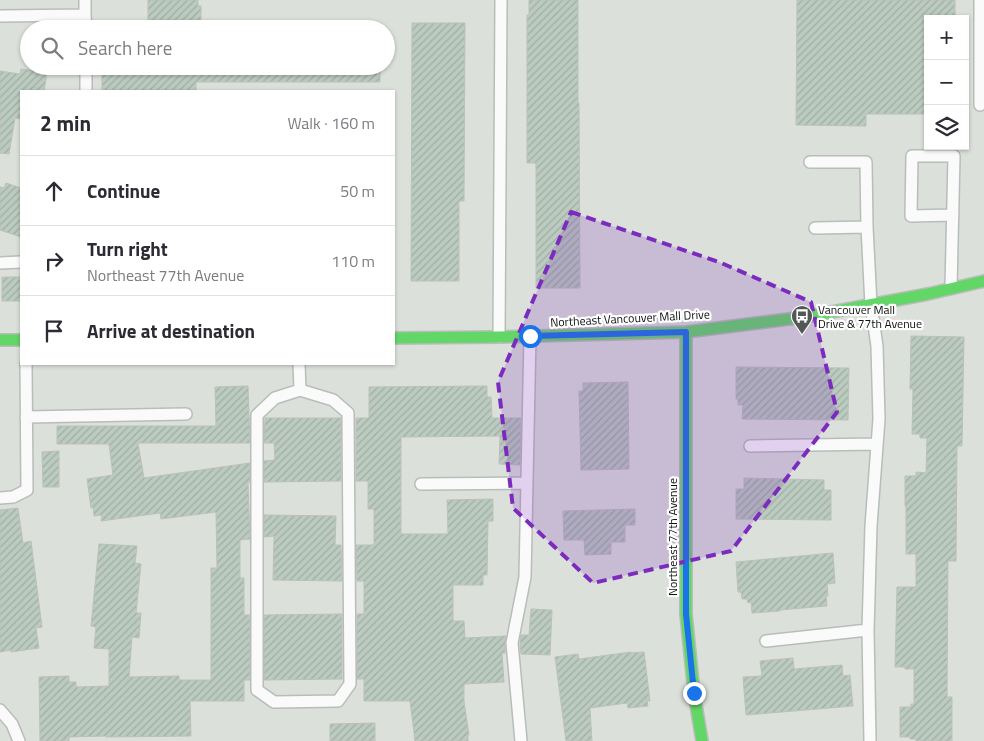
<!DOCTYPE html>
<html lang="en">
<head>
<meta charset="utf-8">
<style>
	:root { --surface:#fff; --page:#f7f7f7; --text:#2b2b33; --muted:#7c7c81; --line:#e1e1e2 }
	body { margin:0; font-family:"Titillium Web",sans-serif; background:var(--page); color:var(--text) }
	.controls { position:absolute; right:15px; top:15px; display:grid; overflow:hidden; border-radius:0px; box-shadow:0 1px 4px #0004 }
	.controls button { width:45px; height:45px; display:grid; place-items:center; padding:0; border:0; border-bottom:1px solid var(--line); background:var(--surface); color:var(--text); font:25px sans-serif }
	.stop { position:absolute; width:15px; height:15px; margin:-11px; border:4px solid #1a73e8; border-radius:50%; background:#fff }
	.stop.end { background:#1a73e8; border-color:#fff; box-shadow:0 1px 5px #0008 }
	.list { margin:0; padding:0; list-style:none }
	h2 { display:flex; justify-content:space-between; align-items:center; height:65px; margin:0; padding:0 20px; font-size:21px }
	h2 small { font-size:16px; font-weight:400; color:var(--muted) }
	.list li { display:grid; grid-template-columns:32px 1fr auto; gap:15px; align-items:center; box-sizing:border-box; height:70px; padding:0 20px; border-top:1px solid var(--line) }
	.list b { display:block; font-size:19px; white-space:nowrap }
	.list p { margin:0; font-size:16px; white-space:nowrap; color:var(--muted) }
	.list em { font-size:16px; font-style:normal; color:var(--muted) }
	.icon { flex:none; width:28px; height:28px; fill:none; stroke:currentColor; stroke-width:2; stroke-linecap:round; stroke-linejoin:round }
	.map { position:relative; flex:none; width:984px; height:741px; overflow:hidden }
	.search { position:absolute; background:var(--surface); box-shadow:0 1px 4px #0004; left:20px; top:20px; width:375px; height:55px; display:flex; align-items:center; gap:12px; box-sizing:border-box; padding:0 18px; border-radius:28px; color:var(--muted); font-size:19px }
	.panel { position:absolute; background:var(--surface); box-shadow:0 1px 4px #0004; left:20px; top:90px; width:375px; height:275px; border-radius:0px }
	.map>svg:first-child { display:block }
	.building { fill:url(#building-hatch); stroke:#bcc0bc }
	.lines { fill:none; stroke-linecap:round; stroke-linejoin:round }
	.lane-casing { stroke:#b8bdb9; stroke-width:14 }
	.fast-casing { stroke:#b8bdb9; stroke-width:14 }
	.lane { stroke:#fafafa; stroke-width:11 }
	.fast { stroke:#63d668; stroke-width:11 }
	.route { stroke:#1a73e8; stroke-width:6 }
	.marked { fill:#7b2cbf; fill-opacity:0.2; stroke:#7b2cbf; stroke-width:4; stroke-dasharray:10 6; stroke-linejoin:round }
	.labels { text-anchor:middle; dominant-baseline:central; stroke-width:4.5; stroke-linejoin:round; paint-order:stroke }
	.poi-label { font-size:12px; fill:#0c0f0d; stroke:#fff; text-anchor:start }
	.street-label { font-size:12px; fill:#0c0f0d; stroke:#fff }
</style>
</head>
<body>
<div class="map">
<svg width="984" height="741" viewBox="0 0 984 741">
	<defs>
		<pattern id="building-hatch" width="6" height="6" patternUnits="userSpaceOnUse" patternTransform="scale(1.25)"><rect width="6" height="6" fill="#bbcbbf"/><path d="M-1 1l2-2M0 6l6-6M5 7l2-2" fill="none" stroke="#a0ada3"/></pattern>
	</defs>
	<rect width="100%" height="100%" fill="#dbe0db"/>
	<path class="building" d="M148 0H198V6H201V29H148Z
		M529 0H578V103H579L580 288H536V163H527V15H529Z
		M797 0H955V19H928V114H866V126L796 125Z
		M412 23H465L464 201H459V281H411Z
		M102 66H380V82H196V91H102Z
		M21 69 47 73 44 91H21V119L15 118 9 154 0 153V71L20 74Z
		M6 183 21 188V237L0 230V187L4 188Z
		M2 277H21V301H2Z
		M911 336 964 337 962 446H957L956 561H948L947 697H952V741H916V739H910V737H900V707H911V704H914V669H905V667H895L897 587H916V554H906V506H905V476H916V472L926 473 927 438H920V434H912L913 389H910Z
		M736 367 849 368 848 420 742 419 743 405H738V399H736Z
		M628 382 629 469 581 470 579 391H583V383Z
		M248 386 250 443H138L144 478 250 463V482H248L250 539 240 540V578H244V615H250V680H244V701H190L191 736 106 737V736L69 737V741H40L39 677 69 676V682H76V687L109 686V649L94 648 96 627 91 626 99 544 137 546 135 563 141 564 136 613H141L139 638 132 637 129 677 179 676V680H211V568H217L216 512 161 519 160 513 101 521 102 515 94 516 93 507 91 508 87 479 113 475 109 444H57V426H216L215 387Z
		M487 386V397H491L492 418H521L520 465 499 464 500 436 401 437V534H448L447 500 493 499V521H488L487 575H483V585H453V621H464L465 638 506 636 505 643V653H502L504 682 464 684V701L469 735H468V741H415L410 701H364V679H357V614H364V581H357L356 545H374V509H368V481H356V418H369V387Z
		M265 418H341V481L264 482V461L275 460 274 443H264Z
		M59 451V487H43L42 452Z
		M744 478 824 480V490H831V520L736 519V489H744Z
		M18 508 23 543 31 541 42 627 36 628 39 648 11 652V650L0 652V510Z
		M635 509V525H625V542H611V554L585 555 584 540H564L563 511Z
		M264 515 336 516 335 545H341L342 581 273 580 274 536 264 537Z
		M833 553 835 583 827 584 828 596H826L827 606 780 610V611L752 613 751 602 748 603 747 599H742L741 592H738L736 562Z
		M531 609 552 610 550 655 521 654 520 643 521 635H529Z
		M342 614V679L264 680V615Z
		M631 652V653L644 652 650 701H647L648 706 628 708 627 703 590 708 592 741H566L555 657 578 654 579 659Z
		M793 658 794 669 842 665 843 676 850 675 853 706 746 715 743 677 762 676 760 661Z
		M375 723V741H330V724Z"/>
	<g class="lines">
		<g class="lane-casing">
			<path id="lane" d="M980 0V105
				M85 15 86 29
				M0 16 85 15V0
				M86 66V91
				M810 162H866L867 227 871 305 877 346 879 419 871 526 868 630 870 741
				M815 228 867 227
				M0 263 21 262
				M951 288 954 156H912L911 216 953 215
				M499 337 501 0
				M299 364 300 390
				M300 390 333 400 348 413 350 684 338 701 274 702 257 690V415L275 398Z
				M26 417 186 414
				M750 446 877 444
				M421 484 527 483
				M0 498 13 497 27 490 26 364
				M766 641 868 630
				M0 710 12 724 19 741
				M521 741 512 643 525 577 530 336"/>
		</g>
		<g class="fast-casing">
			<path id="fast" d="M686 332V614L694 693 702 741
				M394 338 499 337 686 332 805 317 928 294 984 281
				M0 340H21"/>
		</g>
		<use href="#lane" class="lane"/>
		<use href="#fast" class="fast"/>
	</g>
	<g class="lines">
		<path class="route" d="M530 336 686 332V614L694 693"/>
	</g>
	<path class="marked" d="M571 212 719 262 811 302 837 412 731 551 593 583 513 508 498 382Z"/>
	<defs>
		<g id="bus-pin" transform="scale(1.125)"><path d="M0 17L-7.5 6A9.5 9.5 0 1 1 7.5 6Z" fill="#545855" stroke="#fff"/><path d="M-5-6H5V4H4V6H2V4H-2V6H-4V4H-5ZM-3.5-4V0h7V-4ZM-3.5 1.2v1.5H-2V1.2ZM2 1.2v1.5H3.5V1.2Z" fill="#fff"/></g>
	</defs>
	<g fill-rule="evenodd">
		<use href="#bus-pin" x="802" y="316"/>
	</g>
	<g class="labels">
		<g class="poi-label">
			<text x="818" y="309">Vancouver Mall<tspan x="818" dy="14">Drive &amp; 77th Avenue</tspan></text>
		</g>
		<g class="street-label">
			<text transform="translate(630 318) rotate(-3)">Northeast Vancouver Mall Drive</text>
			<text transform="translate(672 537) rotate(-90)">Northeast 77th Avenue</text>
		</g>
	</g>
</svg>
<div class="controls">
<button>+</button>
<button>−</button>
<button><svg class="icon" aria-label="layers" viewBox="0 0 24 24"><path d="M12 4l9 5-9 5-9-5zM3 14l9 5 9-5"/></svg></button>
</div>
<div class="stop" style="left:530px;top:336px"></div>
<div class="stop end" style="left:694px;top:693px"></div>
<div class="search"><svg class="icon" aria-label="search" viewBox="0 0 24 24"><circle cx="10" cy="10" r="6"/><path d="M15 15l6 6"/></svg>Search here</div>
<section class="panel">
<h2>2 min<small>Walk · 160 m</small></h2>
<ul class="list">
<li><svg class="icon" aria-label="ahead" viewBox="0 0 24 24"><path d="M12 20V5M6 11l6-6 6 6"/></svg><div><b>Continue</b></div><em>50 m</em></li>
<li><svg class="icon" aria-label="right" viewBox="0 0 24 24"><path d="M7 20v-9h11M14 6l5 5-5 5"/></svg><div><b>Turn right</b><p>Northeast 77th Avenue</p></div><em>110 m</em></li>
<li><svg class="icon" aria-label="arrive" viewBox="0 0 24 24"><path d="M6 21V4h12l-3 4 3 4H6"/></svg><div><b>Arrive at destination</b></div></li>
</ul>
</section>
</div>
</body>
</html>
